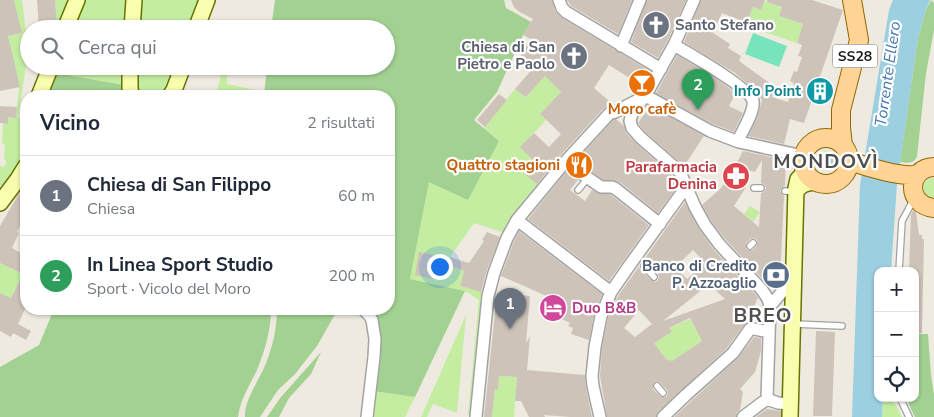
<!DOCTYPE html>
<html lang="it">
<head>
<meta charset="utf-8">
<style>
	:root { --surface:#fff; --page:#f2f2f3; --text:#1f2937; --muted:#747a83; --line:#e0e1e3; --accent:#7c3aed }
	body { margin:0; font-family:"Nunito Sans",sans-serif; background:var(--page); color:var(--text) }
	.controls { position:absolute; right:15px; bottom:15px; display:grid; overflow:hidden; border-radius:10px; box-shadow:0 1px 4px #0004 }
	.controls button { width:45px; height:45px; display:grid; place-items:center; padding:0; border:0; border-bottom:1px solid var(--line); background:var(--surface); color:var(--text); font:25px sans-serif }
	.you { position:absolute; left:439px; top:266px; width:18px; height:18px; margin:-12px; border:4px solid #fff; border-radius:50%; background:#1a73e8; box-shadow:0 0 0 8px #1a73e833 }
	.badge { display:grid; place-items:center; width:32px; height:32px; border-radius:50%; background:var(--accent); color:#fff; font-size:16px; font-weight:700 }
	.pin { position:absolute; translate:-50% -41px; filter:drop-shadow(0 1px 2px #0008) }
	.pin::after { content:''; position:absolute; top:26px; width:18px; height:15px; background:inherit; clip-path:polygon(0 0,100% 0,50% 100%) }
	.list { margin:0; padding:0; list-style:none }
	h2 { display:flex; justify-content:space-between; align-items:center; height:65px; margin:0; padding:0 20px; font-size:21px }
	h2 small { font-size:16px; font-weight:400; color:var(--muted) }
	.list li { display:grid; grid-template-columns:32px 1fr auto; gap:15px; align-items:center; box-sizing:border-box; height:80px; padding:0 20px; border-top:1px solid var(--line) }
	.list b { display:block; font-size:19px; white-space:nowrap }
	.list p { margin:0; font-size:16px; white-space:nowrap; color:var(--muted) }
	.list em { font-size:16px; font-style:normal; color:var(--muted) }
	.icon { flex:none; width:28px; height:28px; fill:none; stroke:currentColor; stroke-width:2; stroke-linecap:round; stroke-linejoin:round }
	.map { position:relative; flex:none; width:934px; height:417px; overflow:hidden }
	.search { position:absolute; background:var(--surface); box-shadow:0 1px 4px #0004; left:20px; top:20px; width:375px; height:55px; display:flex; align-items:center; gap:12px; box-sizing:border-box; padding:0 18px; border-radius:28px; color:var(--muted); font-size:19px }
	.panel { position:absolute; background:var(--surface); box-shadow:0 1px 4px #0004; left:20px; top:90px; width:375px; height:225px; border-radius:20px }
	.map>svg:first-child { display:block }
	.grass { fill:#c4eda1 }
	.forest { fill:#a2d191 }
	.pitch { fill:#77e4bd }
	.water { fill:#9ccfe0 }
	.building { fill:#cec3b9; fill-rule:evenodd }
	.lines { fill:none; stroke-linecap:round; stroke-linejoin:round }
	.lane-casing { stroke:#a3a3a3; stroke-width:8 }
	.street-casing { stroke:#a3a3a3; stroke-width:14 }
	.secondary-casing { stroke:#657500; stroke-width:18 }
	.primary-casing { stroke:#936600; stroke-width:20 }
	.lane { stroke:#fff; stroke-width:5.5 }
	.street { stroke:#fff; stroke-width:11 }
	.secondary { stroke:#f8feae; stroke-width:15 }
	.primary { stroke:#ffd494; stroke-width:18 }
	.labels { text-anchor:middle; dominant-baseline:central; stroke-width:4.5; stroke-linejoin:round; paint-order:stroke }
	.shield { fill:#fff; stroke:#606060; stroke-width:1 }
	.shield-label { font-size:14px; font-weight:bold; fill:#1c1c1c }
	.worship-label { font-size:15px; font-weight:bold; fill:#5b616d; stroke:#fff; text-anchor:start }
	.culture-label { font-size:15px; font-weight:bold; fill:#0d838f; stroke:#fff; text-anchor:end }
	.food-label { font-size:15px; font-weight:bold; fill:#c56008; stroke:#fff }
	.health-label { font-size:15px; font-weight:bold; fill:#be3a42; stroke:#fff; text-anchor:end }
	.service-label { font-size:15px; font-weight:bold; fill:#4e5e75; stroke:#fff; text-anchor:end }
	.hotel-label { font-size:15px; font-weight:bold; fill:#b23c85; stroke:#fff; text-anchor:start }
	.water-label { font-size:16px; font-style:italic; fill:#4277b2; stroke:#fff }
	.district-label { font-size:20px; font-weight:bold; letter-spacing:1px; fill:#4f4f4f; stroke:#fff }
</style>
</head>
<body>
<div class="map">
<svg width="934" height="417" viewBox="0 0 934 417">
	<rect width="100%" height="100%" fill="#eeeae0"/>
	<path class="grass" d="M14 0H22L26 32 22 33 27 59 18 118 26 119C26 139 26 161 12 176 9 180 4 183 0 187V166L5 167 6 160 4 159 5 144H2L3 124H8V117L16 118 19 87 8 36 22 33Z
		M55 0H70L59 29H57Z
		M83 0H129L127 29H72Z
		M139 0H202L191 29H137Z
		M765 1 782 7 779 16 803 24 797 43 746 26 753 7 761 10Z
		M58 66H125L124 85 55 73Z
		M136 66H178L164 96H139L137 91Z
		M223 66H227V84L260 91 259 96H216Z
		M549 69 558 82 555 86 561 92 540 114 546 120 521 147 532 159 521 171 541 187 505 233 474 223 450 257 448 265 464 271 460 286 485 293 471 416 468 415 479 300 465 291 410 279 429 182 499 141 484 128 515 89 527 97Z
		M821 131H825C822 137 817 137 812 141 807 144 805 149 799 152 803 140 808 135 821 131Z
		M817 161a10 10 0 1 1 20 0a10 10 0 1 1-20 0Z
		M931 178H934V198C921 195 920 183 931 178Z
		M750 206 760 212 753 222 744 214Z
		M0 263 23 274 11 298 0 293Z
		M466 315 457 413 433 404 427 417H421Z
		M690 319 702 341 669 363 654 343 672 332 669 328Z
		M499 376 517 377 514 417H492L495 389H498Z
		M373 391 415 397 405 417H370Z
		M883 398C895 398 897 408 902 417H882Z"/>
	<path class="forest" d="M275 0H504L506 8 531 22 523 35 497 92 474 120 499 141 468 200 429 182 410 279 465 291 415 397 373 391 369 309H389V96H264L267 66H386V29H271Z
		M931 0 934 3V30L926 73 917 156C914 164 908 163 900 162L918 38 926 10Z
		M55 73 124 85 125 96H51L46 95Z
		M54 309H271C271 330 265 350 257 370 250 385 240 400 238 417H0V367L39 345Z
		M277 309H338L317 346 295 374 278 390 260 417H245C244 402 257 383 263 370 272 351 277 329 277 309Z
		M915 334H928L931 375 934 395V417H915L910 407 907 398H915Z
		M321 352 311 374 289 398 279 417H267L281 397Z"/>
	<path class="pitch" d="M753 33 787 46 779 67 745 54Z"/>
	<path class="water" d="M893 0H930L926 10 918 38 897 184 891 271H878V398H883L882 417H852L860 185 889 10Z
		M821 161a6 6 0 1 1 12 0a6 6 0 1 1-12 0Z"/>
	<path class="building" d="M0 0H14L22 33 8 36 20 87 0 91Z
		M37 0H55L57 25 56 29H39Z
		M511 0H552L555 11 562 18 650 71 642 86 609 65 594 88 609 101 610 106 603 109 559 157 537 184 521 171 532 159 520 147 534 133 549 147 561 134 540 114 561 92 545 76 526 97 515 89 534 67 519 58 531 39 523 35 533 19 518 11 514 7Z
		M567 0H632L618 34 571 6Z
		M647 0H686L667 42 658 58 631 42Z
		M701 0H765L761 10 753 7 747 23 722 13 713 33 730 44 728 48 741 56 739 61 775 87 772 97 788 102 794 83 790 81 794 71 797 72 802 57 798 56 802 45 797 43 803 24 779 16 782 7 767 2V0H812L843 10 817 85 824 88 821 96 814 94 804 123 790 119 784 144 748 136 757 118 762 100 756 91 735 73 684 42Z
		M677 55 714 77 736 93 729 106 743 113 734 132 713 124 656 93Z
		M499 94 507 100 485 127 477 120Z
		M0 106 17 107 16 118 8 117V124L0 123Z
		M650 106 704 136 684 166 646 133 639 124 638 123Z
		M616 119 624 126 626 133 636 143 674 177 678 186 658 213 621 183 612 180H603L576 161 613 120Z
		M743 151 786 160 785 186 782 188 780 191 782 194 784 196 780 281 777 285 767 284 726 240 711 221 702 205 721 188 729 178ZM762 160 761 183 765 185 766 188 764 192 761 193 759 227 734 206 746 187 740 184 747 170 755 172ZM754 238 757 240V245L753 250H748L746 248V244L750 239Z
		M566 172 578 180 570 190 585 201 592 190 600 194H610L649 225 609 281 528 219Z
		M20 192 26 195V214L17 232 19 233 12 248 26 256V307L18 324 31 331 26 340 13 333 11 337 0 331V293L11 298 23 274 0 263V226Z
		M685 202 699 229 714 250 758 297 748 322 744 325 727 348 658 412 656 417H607L600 376 602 348 608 318 618 296ZM693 250 705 263 687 279 675 267ZM645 261 658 274 659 278 657 281 655 282 651 280 640 269 639 267 641 263ZM709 284 725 299 663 321ZM639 310 652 324 635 337 624 328ZM690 318 702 341 672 361 666 359 654 343 672 332 669 328ZM657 381 660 383 667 390 668 394 666 397H661L653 389V384Z
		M913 210 916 212 919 235H922V239H924L922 333H915V271H909L911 215Z
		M519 231 602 294 594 314 589 340 571 334 573 328 568 326 570 323 544 310 551 298 501 276 514 241Z
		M487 232 500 237 487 270 481 292 460 286 464 271 448 265 450 257 469 263 484 241 482 240Z
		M419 252 433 255 430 269 439 271 438 280 415 275Z
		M497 293 530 296 526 343 530 336 527 370 585 375 586 388 592 417H570L544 415 545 417H529L521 401H515L517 377 499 376 498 390 495 389 492 417H484Z
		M816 331 835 332 832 416H813Z
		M754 337 761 338V351L755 372 740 389 743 392 740 410 736 414V417H674L738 358Z
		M767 409 781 411V417H756Z"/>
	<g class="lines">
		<g class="lane-casing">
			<path id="lane" d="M754 188H761
				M578 190 588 178
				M785 191 796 192
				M750 246 753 243
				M644 266 654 277
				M899 271 902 221 908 210 914 198
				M794 324 842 326
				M657 386 663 393
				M900 398 909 417"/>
		</g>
		<g class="street-casing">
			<path id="street" d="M559 0 562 8 566 12 661 69
				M694 0 674 45 648 91 632 114 630 121 632 128 641 138 680 172 695 207 705 225 720 245 762 290 768 299 770 306
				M674 45C688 53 750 88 753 101 755 111 742 131 738 141
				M621 46 640 0
				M565 162 601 187H612L616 189 660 224
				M517 220 611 292
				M364 310 369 315 372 320 375 339 374 357 367 417
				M767 399 770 306 794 278
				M767 399 778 403 791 404
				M476 417 488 296 494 273 507 238 517 220 565 162 609 114 615 112 644 97 652 99 710 131 739 142 803 156
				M600 417 593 386 592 376 595 347 601 316 611 292 629 266 686 187
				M663 417 686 395 733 353 750 329H754L769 332
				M743 417 767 399"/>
		</g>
		<g class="secondary-casing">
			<path id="secondary" d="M65 29 77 0
				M132 29 134 0
				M196 29 207 0
				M130 66V89L132 96
				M39 96 51 66
				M170 96 174 90 183 66
				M796 192C801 184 806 183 815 182
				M0 203 18 179 26 166
				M790 417 796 188 798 179 805 172"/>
		</g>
		<g class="primary-casing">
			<path id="primary" d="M803 161a23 23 0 1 1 46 0a23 23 0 1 1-46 0Z
				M843 145 841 128V110L859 40 852 0
				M850 161C864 166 905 179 918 174
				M934 167C907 168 905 205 934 208"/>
		</g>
		<use href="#lane" class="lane"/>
		<use href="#street" class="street"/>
		<use href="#secondary" class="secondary"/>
		<use href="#primary" class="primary"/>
	</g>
	<defs>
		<g id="church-disc" transform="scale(1.4375)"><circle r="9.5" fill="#6b7280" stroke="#fff"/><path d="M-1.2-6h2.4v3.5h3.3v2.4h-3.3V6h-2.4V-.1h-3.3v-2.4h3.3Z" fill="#fff"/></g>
		<g id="bar-disc" transform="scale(1.4375)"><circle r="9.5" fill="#e8710a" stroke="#fff"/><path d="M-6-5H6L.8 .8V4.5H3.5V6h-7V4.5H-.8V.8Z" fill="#fff"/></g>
		<g id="building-disc" transform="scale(1.4375)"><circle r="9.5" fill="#0f9aa8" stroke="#fff"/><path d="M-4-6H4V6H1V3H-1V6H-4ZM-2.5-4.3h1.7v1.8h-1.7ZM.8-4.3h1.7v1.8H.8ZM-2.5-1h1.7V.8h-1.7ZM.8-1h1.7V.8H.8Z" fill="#fff"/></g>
		<g id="restaurant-disc" transform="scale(1.4375)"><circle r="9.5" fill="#e8710a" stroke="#fff"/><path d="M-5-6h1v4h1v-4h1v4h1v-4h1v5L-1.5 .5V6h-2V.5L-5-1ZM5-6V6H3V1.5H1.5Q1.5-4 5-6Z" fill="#fff"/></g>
		<g id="pharmacy-disc" transform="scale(1.4375)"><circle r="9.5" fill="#e0444e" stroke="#fff"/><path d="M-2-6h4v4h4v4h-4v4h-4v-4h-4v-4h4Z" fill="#fff"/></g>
		<g id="bank-disc" transform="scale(1.4375)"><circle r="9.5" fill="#5c6f8a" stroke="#fff"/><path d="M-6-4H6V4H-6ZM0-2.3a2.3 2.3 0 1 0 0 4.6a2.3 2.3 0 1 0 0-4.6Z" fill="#fff"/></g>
		<g id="hotel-disc" transform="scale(1.4375)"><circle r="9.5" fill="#d1479c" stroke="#fff"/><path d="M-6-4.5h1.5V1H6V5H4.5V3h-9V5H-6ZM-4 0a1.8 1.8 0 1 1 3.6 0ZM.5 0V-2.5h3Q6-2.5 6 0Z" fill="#fff"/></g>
	</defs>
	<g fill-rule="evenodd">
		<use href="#church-disc" x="656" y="25"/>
		<use href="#church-disc" x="574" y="56"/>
		<use href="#bar-disc" x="642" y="83"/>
		<use href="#building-disc" x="820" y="91"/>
		<use href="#restaurant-disc" x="579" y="165"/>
		<use href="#pharmacy-disc" x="736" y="176"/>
		<use href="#bank-disc" x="776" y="275"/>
		<use href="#hotel-disc" x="553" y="308"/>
	</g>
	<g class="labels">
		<rect class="shield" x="832.5" y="44.5" width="45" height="23" rx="4"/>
		<g class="shield-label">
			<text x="855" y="56">SS28</text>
		</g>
		<g class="worship-label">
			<text x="675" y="25">Santo Stefano</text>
			<text x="555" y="47" text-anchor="end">Chiesa di San<tspan x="555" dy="17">Pietro e Paolo</tspan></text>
		</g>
		<g class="culture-label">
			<text x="801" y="91">Info Point</text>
		</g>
		<g class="food-label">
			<text x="642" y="109">Moro cafè</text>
			<text x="560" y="165" text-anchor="end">Quattro stagioni</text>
		</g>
		<g class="health-label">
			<text x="717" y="167">Parafarmacia<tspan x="717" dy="17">Denina</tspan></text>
		</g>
		<g class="service-label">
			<text x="757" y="266">Banco di Credito<tspan x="757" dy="17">P. Azzoaglio</tspan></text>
		</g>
		<g class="hotel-label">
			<text x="572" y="308">Duo B&amp;B</text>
		</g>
		<g class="water-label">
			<text transform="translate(888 74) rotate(-82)">Torrente Ellero</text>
		</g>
		<g class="district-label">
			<text x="826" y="161">MONDOVÌ</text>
			<text x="763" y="315">BREO</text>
		</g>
	</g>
</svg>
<div class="controls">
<button>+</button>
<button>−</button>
<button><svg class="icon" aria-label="locate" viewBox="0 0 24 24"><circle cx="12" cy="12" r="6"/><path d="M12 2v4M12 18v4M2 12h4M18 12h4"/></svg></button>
</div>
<div class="you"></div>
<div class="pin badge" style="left:510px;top:329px;background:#6b7280">1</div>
<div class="pin badge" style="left:698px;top:110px;background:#2e9e5b">2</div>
<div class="search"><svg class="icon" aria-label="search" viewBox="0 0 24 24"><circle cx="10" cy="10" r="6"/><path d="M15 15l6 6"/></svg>Cerca qui</div>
<section class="panel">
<h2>Vicino<small>2 risultati</small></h2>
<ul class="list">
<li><span class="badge" style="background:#6b7280">1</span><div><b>Chiesa di San Filippo</b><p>Chiesa</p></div><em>60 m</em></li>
<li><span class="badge" style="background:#2e9e5b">2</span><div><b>In Linea Sport Studio</b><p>Sport · Vicolo del Moro</p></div><em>200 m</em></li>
</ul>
</section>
</div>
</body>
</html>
